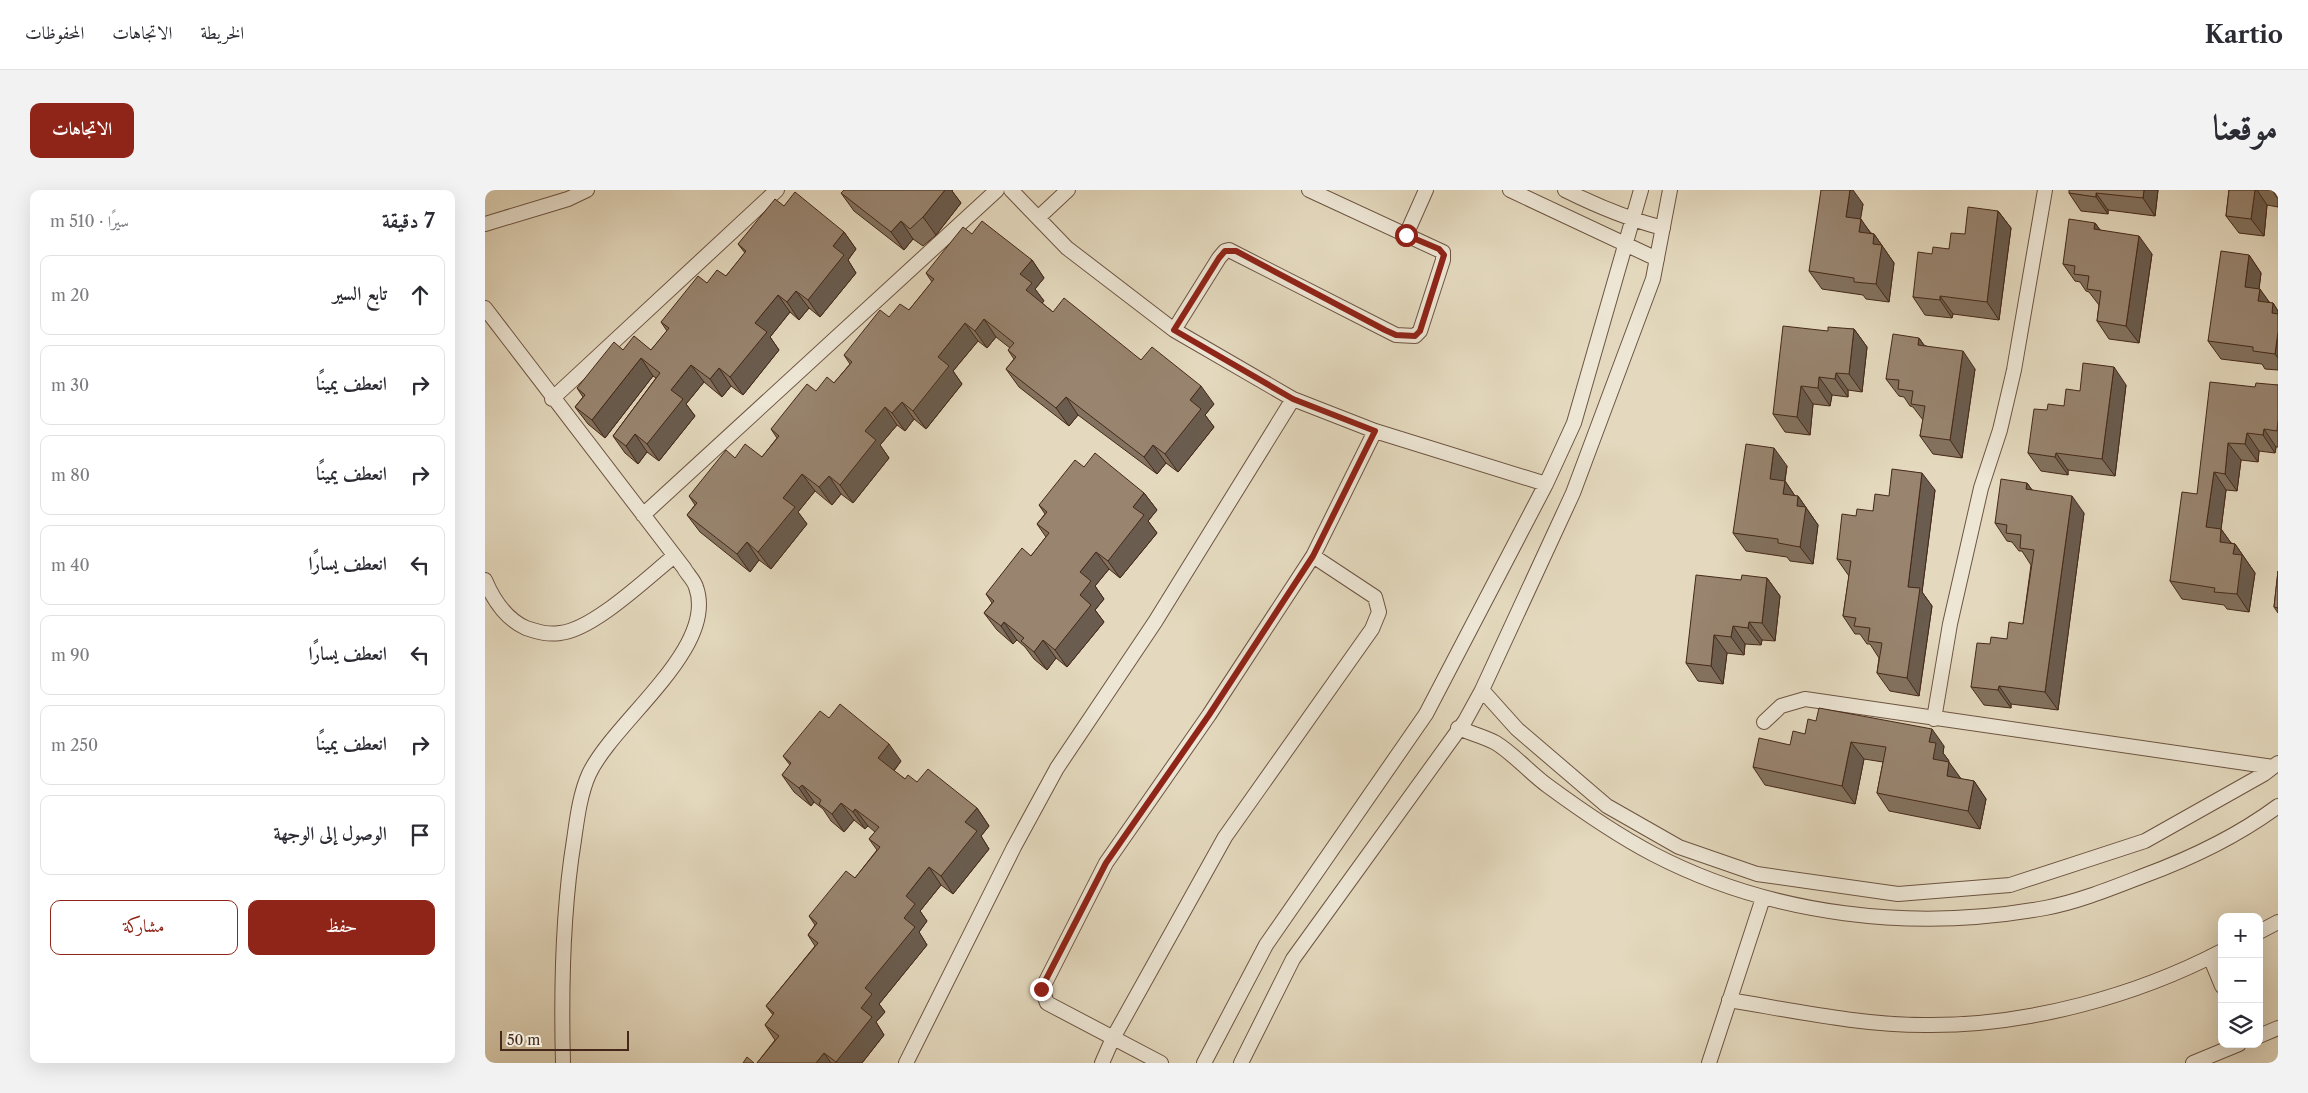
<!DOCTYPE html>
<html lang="ar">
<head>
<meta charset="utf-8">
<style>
	:root { --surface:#fff; --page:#f2f2f3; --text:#2b2b33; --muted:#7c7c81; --line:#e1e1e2; --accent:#8f2418 }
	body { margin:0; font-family:"Libre Caslon Text",Amiri,serif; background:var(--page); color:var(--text); direction:rtl }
	.controls { position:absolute; right:15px; bottom:15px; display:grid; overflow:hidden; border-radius:10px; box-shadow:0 5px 20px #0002 }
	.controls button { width:45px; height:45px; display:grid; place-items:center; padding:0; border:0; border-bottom:1px solid var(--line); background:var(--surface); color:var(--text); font:25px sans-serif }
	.scale { position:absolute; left:15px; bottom:12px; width:129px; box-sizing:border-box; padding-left:5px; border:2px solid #452819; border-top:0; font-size:14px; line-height:18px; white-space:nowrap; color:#452819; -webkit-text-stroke:4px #ede6d5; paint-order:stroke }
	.stop { position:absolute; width:15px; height:15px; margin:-11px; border:4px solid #8f2418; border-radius:50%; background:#fff }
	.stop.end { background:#8f2418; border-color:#fff; box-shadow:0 1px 5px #0008 }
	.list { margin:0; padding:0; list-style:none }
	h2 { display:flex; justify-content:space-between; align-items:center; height:65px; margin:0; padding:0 20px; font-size:21px }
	h2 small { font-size:16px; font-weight:400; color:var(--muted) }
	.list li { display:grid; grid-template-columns:32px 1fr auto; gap:15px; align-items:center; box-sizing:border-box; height:80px; margin:0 10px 10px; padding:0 10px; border:1px solid var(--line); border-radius:10px }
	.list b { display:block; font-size:19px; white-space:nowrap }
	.list em { font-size:16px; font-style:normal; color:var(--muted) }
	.actions { display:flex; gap:10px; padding:15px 20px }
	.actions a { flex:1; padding:11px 0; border:1px solid var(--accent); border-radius:10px; text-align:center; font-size:18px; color:var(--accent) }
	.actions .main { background:var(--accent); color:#fff }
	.icon { flex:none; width:28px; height:28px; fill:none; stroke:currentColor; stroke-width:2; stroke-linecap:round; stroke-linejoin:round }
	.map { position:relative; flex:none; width:1793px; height:873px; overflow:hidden; direction:ltr; border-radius:10px }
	header { display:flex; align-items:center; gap:30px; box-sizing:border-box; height:70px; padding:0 25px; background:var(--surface); border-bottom:1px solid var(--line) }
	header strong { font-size:24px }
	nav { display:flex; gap:28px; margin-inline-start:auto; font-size:18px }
	.intro { display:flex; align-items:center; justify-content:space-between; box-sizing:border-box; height:120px; padding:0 30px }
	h1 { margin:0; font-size:35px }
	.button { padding:12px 22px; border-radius:10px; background:var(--accent); color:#fff; font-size:18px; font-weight:700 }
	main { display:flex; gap:30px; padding:0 30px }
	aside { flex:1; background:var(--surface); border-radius:10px; box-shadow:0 5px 20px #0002 }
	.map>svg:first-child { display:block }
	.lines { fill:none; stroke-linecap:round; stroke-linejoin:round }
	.street-casing { stroke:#6d5442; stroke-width:16 }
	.street { stroke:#ede6d5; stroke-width:14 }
	.wall { fill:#83725f; stroke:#452819 }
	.shaded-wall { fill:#6a5c4e; stroke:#452819 }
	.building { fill:#98846f; stroke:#452819 }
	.route { stroke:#8f2418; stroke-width:6 }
</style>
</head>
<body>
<header>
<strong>Kartio</strong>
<nav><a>الخريطة</a><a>الاتجاهات</a><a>المحفوظات</a></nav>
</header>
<div class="intro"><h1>موقعنا</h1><a class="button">الاتجاهات</a></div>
<main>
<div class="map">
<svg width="1793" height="873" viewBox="0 0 1793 873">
	<rect width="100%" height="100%" fill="#e4d9be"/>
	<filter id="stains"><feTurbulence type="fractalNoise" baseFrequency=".004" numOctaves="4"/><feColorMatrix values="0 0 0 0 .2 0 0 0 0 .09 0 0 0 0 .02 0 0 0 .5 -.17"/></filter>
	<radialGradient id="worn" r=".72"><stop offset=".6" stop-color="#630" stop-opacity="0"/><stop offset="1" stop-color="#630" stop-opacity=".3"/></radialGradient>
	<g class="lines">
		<g class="street-casing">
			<path id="street" d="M526 0 582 58 689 140 808 209 890 241 1061 294
				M1025 0 1172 69
				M1080 0C1112 16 1143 29 1178 38
				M553 28 583 0
				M0 34 83 9 102 0
				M921 45 941 0
				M0 118 199 378C202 384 209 390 211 397 233 458 129 531 104 584 95 604 92 629 89 650 77 724 76 799 78 873
				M689 140 734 68 740 61 744 60 911 145 930 146 935 141 958 70V62L824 0
				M67 209 292 0
				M158 325 512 0
				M0 390C8 409 21 429 41 438 53 442 63 445 75 443 108 440 162 388 188 367
				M997 500 1032 539 1122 616 1194 657 1272 684 1413 704 1525 695 1660 651 1779 584 1793 573
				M1449 529 1465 434 1496 298 1515 240 1529 180 1560 0
				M1279 532 1296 516 1320 509 1788 577
				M973 538C985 543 1000 547 1011 553 1030 565 1045 583 1063 596 1097 621 1130 644 1168 664 1287 726 1429 742 1560 718 1593 712 1627 698 1658 686 1704 669 1754 645 1793 616
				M1774 742 1793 732
				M1725 767 1737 796
				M1244 810C1311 821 1379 836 1446 835 1544 835 1651 806 1737 761
				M1774 846 1793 838
				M421 873 529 657 572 578 670 432 808 209
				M617 873 628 848 740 647 887 439 894 422 890 407 828 366
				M676 873 562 813 557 799 621 673 724 525 828 366 890 241
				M719 873 781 755 941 524 1061 294 1089 233 1156 0
				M756 873 808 769 980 531 997 500 1088 303 1168 89 1185 0
				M1224 873 1278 708
				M1708 873 1754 854"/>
		</g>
		<use href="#street" class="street"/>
	</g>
	<path class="wall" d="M359 0H468L467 1 476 13 451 45 438 56 428 49 419 60 369 21 356 3Z
		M1673 0 1670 26 1623 20V24L1596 21 1584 3Z
		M1744 0H1793V17L1782 15 1779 46 1754 43 1741 26Z
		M1378 14 1375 29 1386 43 1389 44 1409 73 1404 112 1381 109 1378 105 1337 99 1324 81Z
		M299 16 359 42 371 59 363 70 371 83 335 127 324 118 314 130 305 122 285 147 294 160 258 205 246 196 237 207 219 192 201 214 210 226 174 271 162 262 153 274 140 263 128 246 171 188 168 186 120 248 103 234 90 217 98 207 92 198 138 160H166L182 141 176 132 241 86 260 63 253 54Z
		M1513 21 1526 38 1514 130 1468 124 1467 128 1440 125 1428 107 1447 64 1464 59 1480 44Z
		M1610 33 1615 40 1667 64 1654 153 1624 149 1612 131 1614 115 1604 102 1601 101 1595 92 1590 91 1578 74Z
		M487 44 547 70 559 88 550 99 559 111 557 113 568 122 656 170 729 214 720 225 729 237 693 282 681 273 672 284 593 225 584 236 534 197 521 179 529 169 523 160 525 158 511 147 502 158 493 151 468 181 477 194 441 239 429 229 420 241 412 235 395 255 404 268 368 313 356 304 347 315 330 301 313 322 322 334 286 379 274 370 265 382 215 342 202 325 210 315 204 306 250 268 277 267 292 248 286 239 331 201 349 193 365 174 359 165 404 127 424 120 447 92 441 83Z
		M1764 65 1776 83 1774 99 1785 113H1788L1793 121V180L1780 179 1777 174 1736 169 1723 151Z
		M1369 139 1382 157 1377 202 1363 200V207L1347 205 1345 216 1328 214 1325 245 1300 242 1288 224 1343 141Z
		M1434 148 1439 155 1490 179 1477 268 1448 264 1435 246 1438 230 1428 217 1425 216 1419 207 1414 206 1401 189Z
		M1641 195 1630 286 1583 280V285L1556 281 1543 263 1562 220 1579 216 1595 201Z
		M1793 195V257H1791L1790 263 1774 261 1773 272 1756 270 1752 301 1741 300 1736 339 1746 353 1750 354 1770 383 1764 422 1742 419 1739 415 1697 409 1685 391 1712 304 1770 197Z
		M1302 276 1300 291 1310 306H1313L1333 335 1328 374 1305 371 1302 367 1261 361 1248 343Z
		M599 277 659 303 672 320 663 331 672 343 635 388 624 379 610 396 619 409 610 420 619 432 582 477 571 468 562 480 549 469 540 457 532 450 528 454 512 440 499 423 507 413 501 404 546 366 561 347 552 334 560 324 554 315Z
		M1542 293 1547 300 1599 323 1573 520 1526 514V518L1499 515 1486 497 1505 454 1522 449 1538 434 1546 375 1537 361H1534L1527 352 1522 351 1510 333Z
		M1450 300 1437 402 1447 416 1434 506 1405 501 1392 483 1394 468 1385 454H1382L1375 444H1370L1358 426 1364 386 1352 369 1371 326 1388 321 1404 306Z
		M1793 381V423L1789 417Z
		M1282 388 1295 406 1290 451 1277 450 1276 455 1260 454 1259 465 1242 463 1238 494 1213 491 1201 473 1256 390Z
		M344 528 416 571 409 581 420 589 432 592 492 618 504 636 496 646 504 659 468 704 456 695 435 721 442 731 434 742 442 755 394 814 400 822 391 832 399 845 377 873H272L290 850 280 835 288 825 281 816 330 756 323 745 330 735 324 726 370 688 392 660 384 649 390 642 383 636 380 639 369 630 359 642 346 631 338 619 329 612 326 616 309 602 297 585 305 575 298 566Z
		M1320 544 1459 556 1458 563 1464 571 1463 572 1476 589 1489 591 1501 609 1495 639 1404 621 1392 603 1398 572 1379 569 1370 614 1280 595 1268 577 1305 555Z"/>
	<path class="shaded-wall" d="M460 0H468L467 1 476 13 451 45 438 27Z
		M1365 0H1368L1378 14 1373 45 1361 27Z
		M1659 0H1673L1670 26 1658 8Z
		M1770 0H1772L1782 15 1779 46 1766 29Z
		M1787 0H1793V9Z
		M1611 3 1623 20V24L1611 7Z
		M1513 21 1526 38 1514 130 1502 112Z
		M1376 29 1388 47 1374 42Z
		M416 31 428 49 419 60 406 42Z
		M1610 33 1623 51 1609 39Z
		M359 42 371 59 363 70 371 83 335 127 323 110 348 56Z
		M1389 44 1409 73 1404 112 1391 94 1388 54Z
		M1654 46 1667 64 1654 153 1641 136Z
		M1764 65 1776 83 1772 114 1760 97Z
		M547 70 559 88 550 99 559 111 553 118 541 100 535 84Z
		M1775 99 1787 116 1773 111Z
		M311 101 324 118 314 130 302 112Z
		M293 105 305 122 285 147 294 160 258 205 245 187 270 133Z
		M1455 106 1468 124 1467 128 1455 110Z
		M1788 113 1793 121V132L1787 123Z
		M499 129 511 147 502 158 490 141Z
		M480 133 493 151 468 181 477 194 441 239 428 221 453 167Z
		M1369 139 1382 157 1377 202 1364 184Z
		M1793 142V168L1790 164Z
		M1434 148 1446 166 1433 155Z
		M1478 161 1490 179 1477 268 1465 250Z
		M156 168 168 186 120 248 107 230Z
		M206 175 219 192 201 214 210 226 174 271 162 254 186 200Z
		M1629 177 1641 195 1630 286 1617 269Z
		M234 178 246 196 237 207 225 189Z
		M1351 183 1363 200V207L1350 189Z
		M1334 187 1347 205 1345 216 1333 198Z
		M716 196 729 214 720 225 729 237 693 282 680 264 705 210Z
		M1316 196 1328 214 1325 245 1312 227Z
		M581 207 593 225 584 236 571 218Z
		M417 212 429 229 420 241 407 223Z
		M400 217 412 235 395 255 404 268 368 313 355 295 380 241Z
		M1779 239 1791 257 1790 263 1778 245Z
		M1762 243 1774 261 1773 272 1760 254Z
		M150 244 162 262 153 274 141 256Z
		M1743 253 1756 270 1752 301 1740 284Z
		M668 255 681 273 672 284 659 267Z
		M1289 258 1302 276 1297 307 1285 289Z
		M1571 263 1583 280V285L1570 267Z
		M1729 282 1741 300 1734 355 1721 337Z
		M1437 283 1450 300 1437 402 1447 416 1434 506 1422 488 1423 397Z
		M317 284 330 301 313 322 322 334 286 379 273 362 298 308Z
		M344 286 356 304 347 315 334 297Z
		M1300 291 1312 309 1298 304Z
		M1542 293 1555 311 1541 299Z
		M659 303 672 320 663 331 672 343 635 388 623 371 648 317Z
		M1313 306 1333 335 1328 374 1315 357 1312 316Z
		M1587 306 1599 323 1573 520 1560 502Z
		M1736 339 1749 357 1735 352Z
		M262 352 274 370 265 382 252 364Z
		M1750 354 1770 383 1764 422 1752 404 1748 364Z
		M611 362 624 379 610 396 619 409 610 420 619 432 582 477 570 460 595 382Z
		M1282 388 1295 406 1290 451 1277 433Z
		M519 432 532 450 528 454 516 436Z
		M1264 432 1277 450 1276 455 1263 438Z
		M1248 436 1260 454 1259 465 1246 447Z
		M1229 445 1242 463 1238 494 1226 476Z
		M558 450 571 468 562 480 549 462Z
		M1514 496 1526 514V518L1513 500Z
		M1447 539 1459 556 1458 563 1464 571 1460 587 1448 569 1444 552Z
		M1366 552 1379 569 1370 614 1357 596Z
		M404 554 416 571 405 585 393 568Z
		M1464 572 1477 590 1462 586Z
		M1489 591 1501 609 1495 639 1483 621Z
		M317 595 329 612 326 616 314 598Z
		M356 613 369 630 359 642 347 624Z
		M492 618 504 636 496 646 504 659 468 704 456 686 480 632Z
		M370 619 383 636 380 639 368 622Z
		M444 677 456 695 435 721 442 731 434 742 442 755 394 814 400 822 391 832 399 845 377 873H351V872L376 818 380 798 419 728 421 706Z
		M339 863 346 873H331Z"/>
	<path class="building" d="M359 0H460L438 27 425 39 416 31 406 42 356 3Z
		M1336 0H1365L1361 27 1376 29 1374 42 1389 44 1388 54 1397 55 1391 94 1369 92V88L1324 81Z
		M1584 0H1659L1658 8 1611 3V7L1584 3Z
		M1744 0H1770L1766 29 1741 26Z
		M310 2 359 42 348 56 359 65 323 110 311 101 302 112 293 105 270 133 282 142 245 187 234 178 225 189 206 175 186 200 198 209 162 254 150 244 141 256 128 246 175 183 156 168 107 230 90 217 100 205 92 198 129 152 138 160 149 146 166 160 184 138 176 132 213 86 222 93 232 80 241 86 261 61 253 54 290 9 299 16Z
		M1483 17 1513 21 1502 112 1455 106V110L1428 107 1433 62 1447 64 1448 57 1464 59 1466 43 1480 44Z
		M1584 29 1610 33 1609 39 1654 46 1641 136 1612 131 1616 101 1602 99 1604 86 1589 84 1590 76 1578 74Z
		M497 31 547 70 535 84 547 93 541 100 568 122 579 108 656 170 667 157 716 196 705 210 716 219 680 264 668 255 659 267 581 207 571 218 521 179 531 167 523 160 529 153 499 129 490 141 480 133 453 167 464 176 428 221 417 212 407 223 400 217 380 241 391 250 355 295 344 286 334 297 317 284 298 308 310 317 273 362 262 352 252 364 202 325 212 313 204 306 241 260 250 268 260 254 277 267 294 246 286 239 322 194 331 201 342 187 349 193 367 172 359 165 395 120 404 127 415 114 424 120 449 89 441 83 478 37 487 44Z
		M1736 61 1764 65 1760 97 1775 99 1773 111 1788 113 1787 123 1793 124V142L1790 164 1768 161V157L1723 151Z
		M1298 136 1343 141V137L1369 139 1364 184 1351 183 1350 189 1334 187 1333 198 1316 196 1312 227 1288 224Z
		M1408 144 1434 148 1433 155 1478 161 1465 250 1435 246 1440 216 1426 214 1428 201 1413 199 1414 190 1401 189Z
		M1598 173 1629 177 1617 269 1571 263 1570 267 1543 263 1549 219 1562 220 1563 214 1579 216 1581 199 1595 201Z
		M1725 192 1770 197 1771 193 1793 195V230L1792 241 1779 239 1778 245 1762 243 1760 254 1743 253 1740 284 1729 282 1721 337 1736 339 1735 352 1750 354 1748 364 1757 365 1752 404 1729 402 1730 398 1685 391 1697 302 1712 304Z
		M1261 254 1289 258 1285 289 1300 291 1298 304 1313 306 1312 316 1321 317 1315 357 1293 353V349L1248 343Z
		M610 263 659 303 648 317 659 325 623 371 611 362 595 382 606 391 595 405 606 415 570 460 558 450 549 462 536 451 539 448 519 432 516 436 499 423 509 411 501 404 537 358 546 366 564 343 552 334 562 322 554 315 590 270 599 277Z
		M1407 279 1437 283 1423 397 1435 398 1422 488 1392 483 1397 453 1383 451 1385 438 1369 436 1371 428 1358 426 1366 371 1352 369 1357 324 1371 326 1372 319 1388 321 1390 304 1404 306Z
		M1516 289 1542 293 1541 299 1587 306 1560 502 1514 496 1513 500 1486 497 1492 453 1505 454 1506 447 1522 449 1524 432 1538 434 1549 360 1535 358 1536 345 1521 343 1522 335 1510 333Z
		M1793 381V418L1789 417Z
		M1211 385 1256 390 1257 385 1282 388 1277 433 1264 432 1263 438 1248 436 1246 447 1229 445 1226 476 1201 473Z
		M355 514 404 554 393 568 420 589 423 585 432 592 443 579 492 618 480 632 492 641 456 686 444 677 421 706 430 714 419 728 430 737 380 798 387 804 376 818 387 827 351 872 339 863 331 873H272L294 846 280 835 289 823 281 816 333 753 323 745 332 733 324 726 361 681 370 688 395 657 384 649 394 637 370 619 368 622 356 613 347 624 334 614 336 610 317 595 314 598 297 585 306 573 298 566 335 521 344 528Z
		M1334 518 1447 539 1444 552 1451 553 1448 569 1464 572 1462 586 1489 591 1483 621 1392 603 1401 557 1366 552 1357 596 1268 577 1274 548 1305 555 1308 541 1320 544 1323 529 1331 531Z
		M262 867 269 873H258Z"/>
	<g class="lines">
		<path class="route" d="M556 799 621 673 724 525 828 366 890 241 808 209 689 140 734 68 740 61H751L900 140 911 145 930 146 935 141 959 65 954 59 921 45"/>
	</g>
	<rect width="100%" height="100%" filter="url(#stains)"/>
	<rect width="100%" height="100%" fill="url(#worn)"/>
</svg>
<div class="controls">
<button>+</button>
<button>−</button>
<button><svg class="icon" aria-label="layers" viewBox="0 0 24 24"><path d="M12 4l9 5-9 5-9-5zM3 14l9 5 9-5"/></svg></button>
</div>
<div class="scale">50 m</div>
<div class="stop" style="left:921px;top:45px"></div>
<div class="stop end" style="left:556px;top:799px"></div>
</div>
<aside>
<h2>7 دقيقة<small>سيرًا · 510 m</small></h2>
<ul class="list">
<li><svg class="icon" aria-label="ahead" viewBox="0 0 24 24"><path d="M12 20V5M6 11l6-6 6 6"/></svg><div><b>تابع السير</b></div><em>20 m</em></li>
<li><svg class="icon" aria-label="right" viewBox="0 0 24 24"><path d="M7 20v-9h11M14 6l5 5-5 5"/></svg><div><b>انعطف يمينًا</b></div><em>30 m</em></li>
<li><svg class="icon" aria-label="right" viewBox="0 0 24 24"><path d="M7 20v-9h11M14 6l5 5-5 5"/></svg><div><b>انعطف يمينًا</b></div><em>80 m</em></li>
<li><svg class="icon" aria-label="left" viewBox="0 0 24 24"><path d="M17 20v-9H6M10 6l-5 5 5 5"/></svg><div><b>انعطف يسارًا</b></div><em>40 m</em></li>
<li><svg class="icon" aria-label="left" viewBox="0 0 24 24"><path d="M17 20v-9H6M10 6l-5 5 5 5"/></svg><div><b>انعطف يسارًا</b></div><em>90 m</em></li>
<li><svg class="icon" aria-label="right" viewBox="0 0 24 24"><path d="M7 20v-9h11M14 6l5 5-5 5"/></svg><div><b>انعطف يمينًا</b></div><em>250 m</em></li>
<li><svg class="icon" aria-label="arrive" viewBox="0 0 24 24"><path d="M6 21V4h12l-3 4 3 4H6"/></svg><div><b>الوصول إلى الوجهة</b></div></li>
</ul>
<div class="actions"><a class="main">حفظ</a><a>مشاركة</a></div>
</aside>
</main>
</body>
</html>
